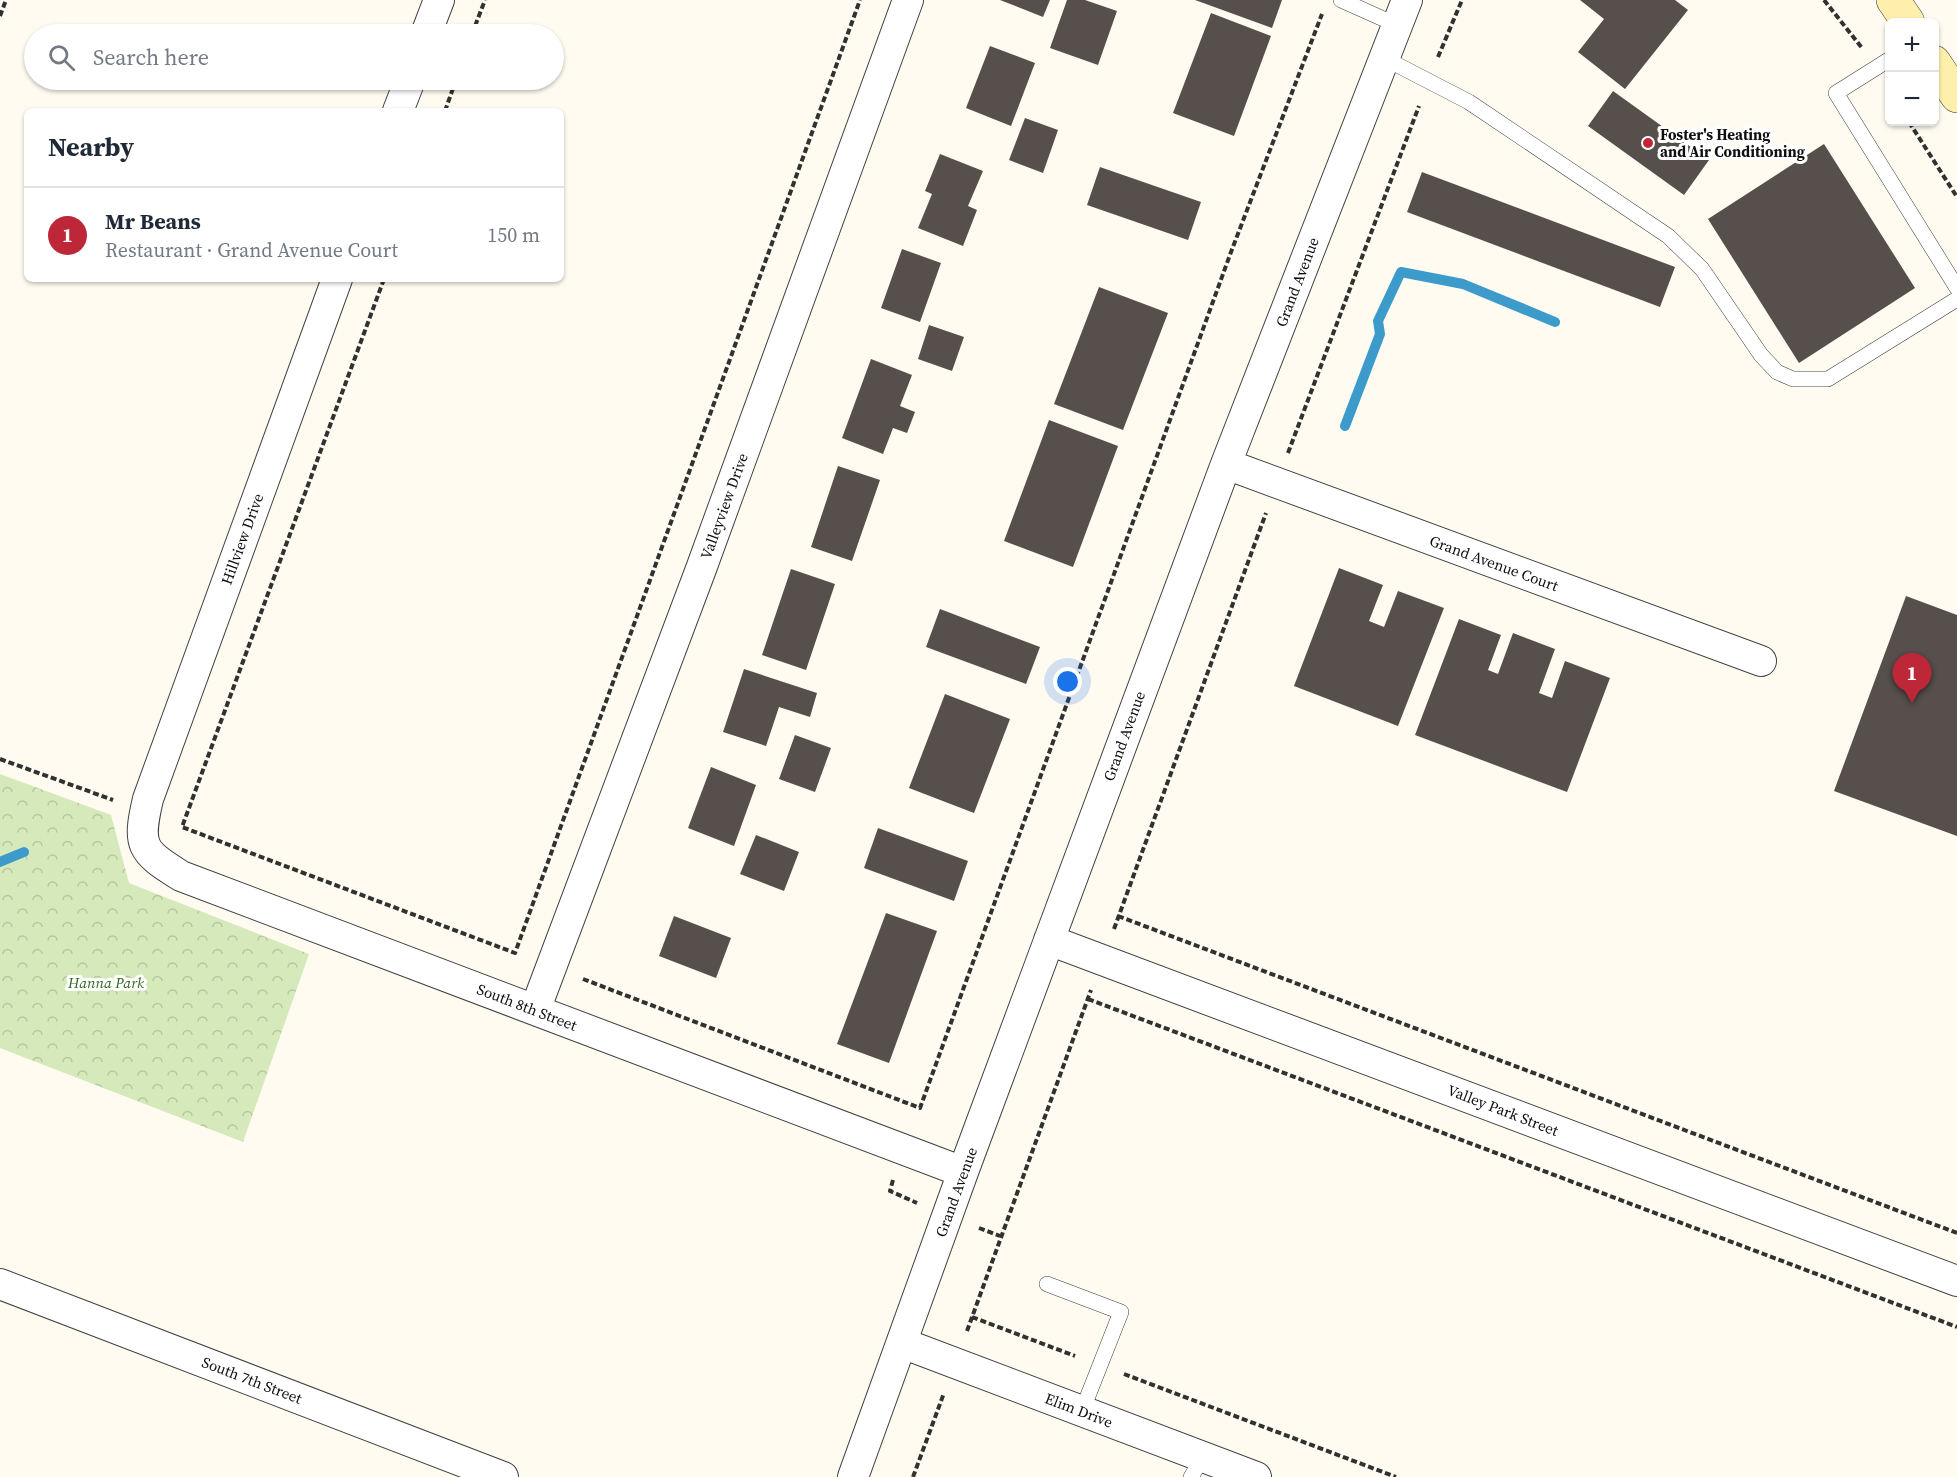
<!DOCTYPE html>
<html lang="en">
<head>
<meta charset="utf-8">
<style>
	:root { --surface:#fff; --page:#f6f6f7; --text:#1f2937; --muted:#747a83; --line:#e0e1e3; --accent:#be2737 }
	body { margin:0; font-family:"Source Serif 4",serif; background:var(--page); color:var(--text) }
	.controls { position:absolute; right:18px; top:18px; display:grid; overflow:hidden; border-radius:9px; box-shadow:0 2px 4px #0004 }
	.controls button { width:54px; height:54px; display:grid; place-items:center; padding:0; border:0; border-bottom:2px solid var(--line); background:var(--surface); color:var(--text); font:30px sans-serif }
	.you { position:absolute; left:1068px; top:682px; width:21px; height:21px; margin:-15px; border:4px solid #fff; border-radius:50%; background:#1a73e8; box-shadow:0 0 0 9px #1a73e833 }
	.badge { display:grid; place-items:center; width:39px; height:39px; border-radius:50%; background:var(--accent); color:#fff; font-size:20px; font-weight:700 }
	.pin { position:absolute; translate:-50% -50px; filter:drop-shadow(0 2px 3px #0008) }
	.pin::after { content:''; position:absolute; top:32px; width:21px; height:18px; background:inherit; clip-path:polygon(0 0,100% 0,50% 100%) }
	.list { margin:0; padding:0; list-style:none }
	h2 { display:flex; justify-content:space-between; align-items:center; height:78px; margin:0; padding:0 24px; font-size:26px }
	h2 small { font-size:20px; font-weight:400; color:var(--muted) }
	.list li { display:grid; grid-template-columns:39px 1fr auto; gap:18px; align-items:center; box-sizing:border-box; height:96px; padding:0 24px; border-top:2px solid var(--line) }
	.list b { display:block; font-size:22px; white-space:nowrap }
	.list p { margin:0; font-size:20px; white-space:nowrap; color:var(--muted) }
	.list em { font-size:20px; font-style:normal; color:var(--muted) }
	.icon { flex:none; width:33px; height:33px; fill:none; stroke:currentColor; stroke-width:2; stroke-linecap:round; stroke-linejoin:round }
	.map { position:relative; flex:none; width:1957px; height:1477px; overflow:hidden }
	.search { position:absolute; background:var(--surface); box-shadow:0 2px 4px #0004; left:24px; top:24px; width:540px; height:66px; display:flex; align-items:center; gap:15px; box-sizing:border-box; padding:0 21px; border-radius:33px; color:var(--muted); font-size:22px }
	.panel { position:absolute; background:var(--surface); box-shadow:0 2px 4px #0004; left:24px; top:108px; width:540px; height:174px; border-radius:9px }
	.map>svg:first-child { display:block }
	.park { fill:url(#park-crowns) }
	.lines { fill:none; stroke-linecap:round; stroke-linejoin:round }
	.stream { stroke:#3d9bcc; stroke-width:10 }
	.building { fill:#574f4b }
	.lane-casing { stroke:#424242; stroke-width:16 }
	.street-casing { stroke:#424242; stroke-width:32 }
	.secondary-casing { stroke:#313131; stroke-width:34 }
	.path { stroke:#313131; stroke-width:4; stroke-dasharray:6 3; stroke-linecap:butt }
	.lane { stroke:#fff; stroke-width:15 }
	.street { stroke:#fff; stroke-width:30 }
	.secondary { stroke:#fef0ac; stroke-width:33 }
	.poi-dot { fill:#be2737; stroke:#fff; stroke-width:2 }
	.labels { text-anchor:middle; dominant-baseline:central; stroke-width:6; stroke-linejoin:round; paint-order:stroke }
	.poi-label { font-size:15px; font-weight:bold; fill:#0f0f0f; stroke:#fff; text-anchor:start }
	.street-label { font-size:15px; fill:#0f0f0f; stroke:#fff }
	.park-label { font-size:15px; font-style:italic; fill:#32671f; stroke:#fff }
</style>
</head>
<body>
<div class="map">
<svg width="1957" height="1477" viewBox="0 0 1957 1477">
	<defs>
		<pattern id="park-crowns" width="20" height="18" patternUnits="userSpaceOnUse" patternTransform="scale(1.5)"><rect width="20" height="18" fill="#d5e9ba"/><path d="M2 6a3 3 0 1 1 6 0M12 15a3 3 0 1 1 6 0" fill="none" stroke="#b6c79f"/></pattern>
	</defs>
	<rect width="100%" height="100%" fill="#fffbf1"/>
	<path class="park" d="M0 774 111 815 129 883 309 954 243 1142 0 1048Z"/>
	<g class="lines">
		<path class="stream" d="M1345 426 1380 334 1378 321 1401 272 1463 284 1555 322
			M0 862 24 852"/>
	</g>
	<path class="building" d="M1000 0H1050L1043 17Z
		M1067 0H1085L1117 11 1098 65 1050 48Z
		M1195 0H1282L1272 28Z
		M1580 0H1675L1688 10 1625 89 1578 52 1604 19Z
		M1211 13 1271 36 1234 136 1173 113Z
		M990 46 1035 63 1011 126 966 108Z
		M1613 91 1709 160 1684 195 1588 126Z
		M1025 118 1058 130 1043 173 1009 160Z
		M1824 144 1915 288 1799 363 1708 219Z
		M940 154 983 171 968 206 977 210 963 246 918 228 932 194 925 191Z
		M1100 167 1201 202 1188 240 1087 205Z
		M1422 172 1675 267 1660 307 1407 212Z
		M902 249 941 263 920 322 881 308Z
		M1099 287 1168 313 1123 430 1054 404Z
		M929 325 964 337 952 371 918 359Z
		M871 359 912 375 900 406 915 412 907 433 893 428 883 454 842 438Z
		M1049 420 1118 446 1073 567 1004 541Z
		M838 466 880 480 852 561 811 547Z
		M1339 568 1383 585 1369 621 1384 627 1398 591 1444 608 1398 726 1294 686Z
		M791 569 835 584 806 670 762 655Z
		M1906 596 1957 615V836L1834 791Z
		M940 609 1040 647 1026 684 926 647Z
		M1459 619 1501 635 1488 670 1498 674 1513 633 1555 649 1539 693 1552 698 1565 661 1610 678 1567 792 1415 735Z
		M744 669 817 693 810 717 779 707 766 746 723 732Z
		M945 694 1010 719 974 813 909 788Z
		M795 735 831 748 815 792 779 779Z
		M711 767 756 785 734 846 688 828Z
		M878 828 968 861 954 901 864 868Z
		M756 835 799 852 784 891 740 874Z
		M886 913 937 931 889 1063 837 1044Z
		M674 916 731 938 716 978 659 956Z"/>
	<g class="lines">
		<g class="lane-casing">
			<path id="lane" d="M1341 0 1397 25
				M1384 58 1469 102 1668 236 1702 269 1761 355 1777 372 1793 379H1828L1957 299
				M1890 59 1836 93 1957 288
				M1047 1284 1121 1312 1082 1411
				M1191 1477 1203 1457"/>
		</g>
		<g class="street-casing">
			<path id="street" d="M426 34 439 0
				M398 111 410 80
				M337 279 148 799C137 846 141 851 181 876L963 1172
				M1226 464 1761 661
				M1049 940 1957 1281
				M535 1010 701 569 908 0
				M0 1284 503 1477
				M902 1343 1256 1477
				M853 1477 963 1172 1226 464 1407 0"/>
		</g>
		<g class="secondary-casing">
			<path id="secondary" d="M1893 0 1908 22
				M1934 62 1957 96"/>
		</g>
		<path class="path" d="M1824 0 1862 48
			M0 16 6 0
			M472 34 485 0
			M1438 57 1462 0
			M445 111 456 80
			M1909 122 1957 197
			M384 279 182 827 515 953 860 0
			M1288 453 1419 106
			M0 759 113 800
			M1118 916 1957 1233
			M1114 929 1266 513
			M583 979 920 1108 1231 252 1322 14
			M1088 999 1957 1327
			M893 1180 890 1191 917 1203
			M979 1228 1000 1236
			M972 1317 1075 1356
			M967 1331 1091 990
			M1124 1374 1396 1477
			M913 1477 944 1393"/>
		<use href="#lane" class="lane"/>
		<use href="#street" class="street"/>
		<use href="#secondary" class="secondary"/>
	</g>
	<circle class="poi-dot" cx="1648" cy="143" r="6"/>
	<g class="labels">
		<g class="poi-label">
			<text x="1660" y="134">Foster's Heating<tspan x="1660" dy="17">and Air Conditioning</tspan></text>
		</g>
		<g class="street-label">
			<text transform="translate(1297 282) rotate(-69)">Grand Avenue</text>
			<text transform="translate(724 506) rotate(-70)">Valleyview Drive</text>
			<text transform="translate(242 539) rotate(-70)">Hillview Drive</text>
			<text transform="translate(1494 563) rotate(20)">Grand Avenue Court</text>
			<text transform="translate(1124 736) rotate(-70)">Grand Avenue</text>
			<text transform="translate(527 1007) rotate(21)">South 8th Street</text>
			<text transform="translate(1503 1110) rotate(21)">Valley Park Street</text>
			<text transform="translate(956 1192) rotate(-70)">Grand Avenue</text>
			<text transform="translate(252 1380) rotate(21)">South 7th Street</text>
			<text transform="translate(1079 1410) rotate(21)">Elim Drive</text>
		</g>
		<g class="park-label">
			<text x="106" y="982">Hanna Park</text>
		</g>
	</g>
</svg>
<div class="controls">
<button>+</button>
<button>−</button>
</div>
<div class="you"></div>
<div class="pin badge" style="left:1912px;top:703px">1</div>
<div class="search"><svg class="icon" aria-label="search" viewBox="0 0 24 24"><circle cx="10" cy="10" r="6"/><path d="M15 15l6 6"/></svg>Search here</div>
<section class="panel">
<h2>Nearby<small></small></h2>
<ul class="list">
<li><span class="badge">1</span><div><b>Mr Beans</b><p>Restaurant · Grand Avenue Court</p></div><em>150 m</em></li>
</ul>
</section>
</div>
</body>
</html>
